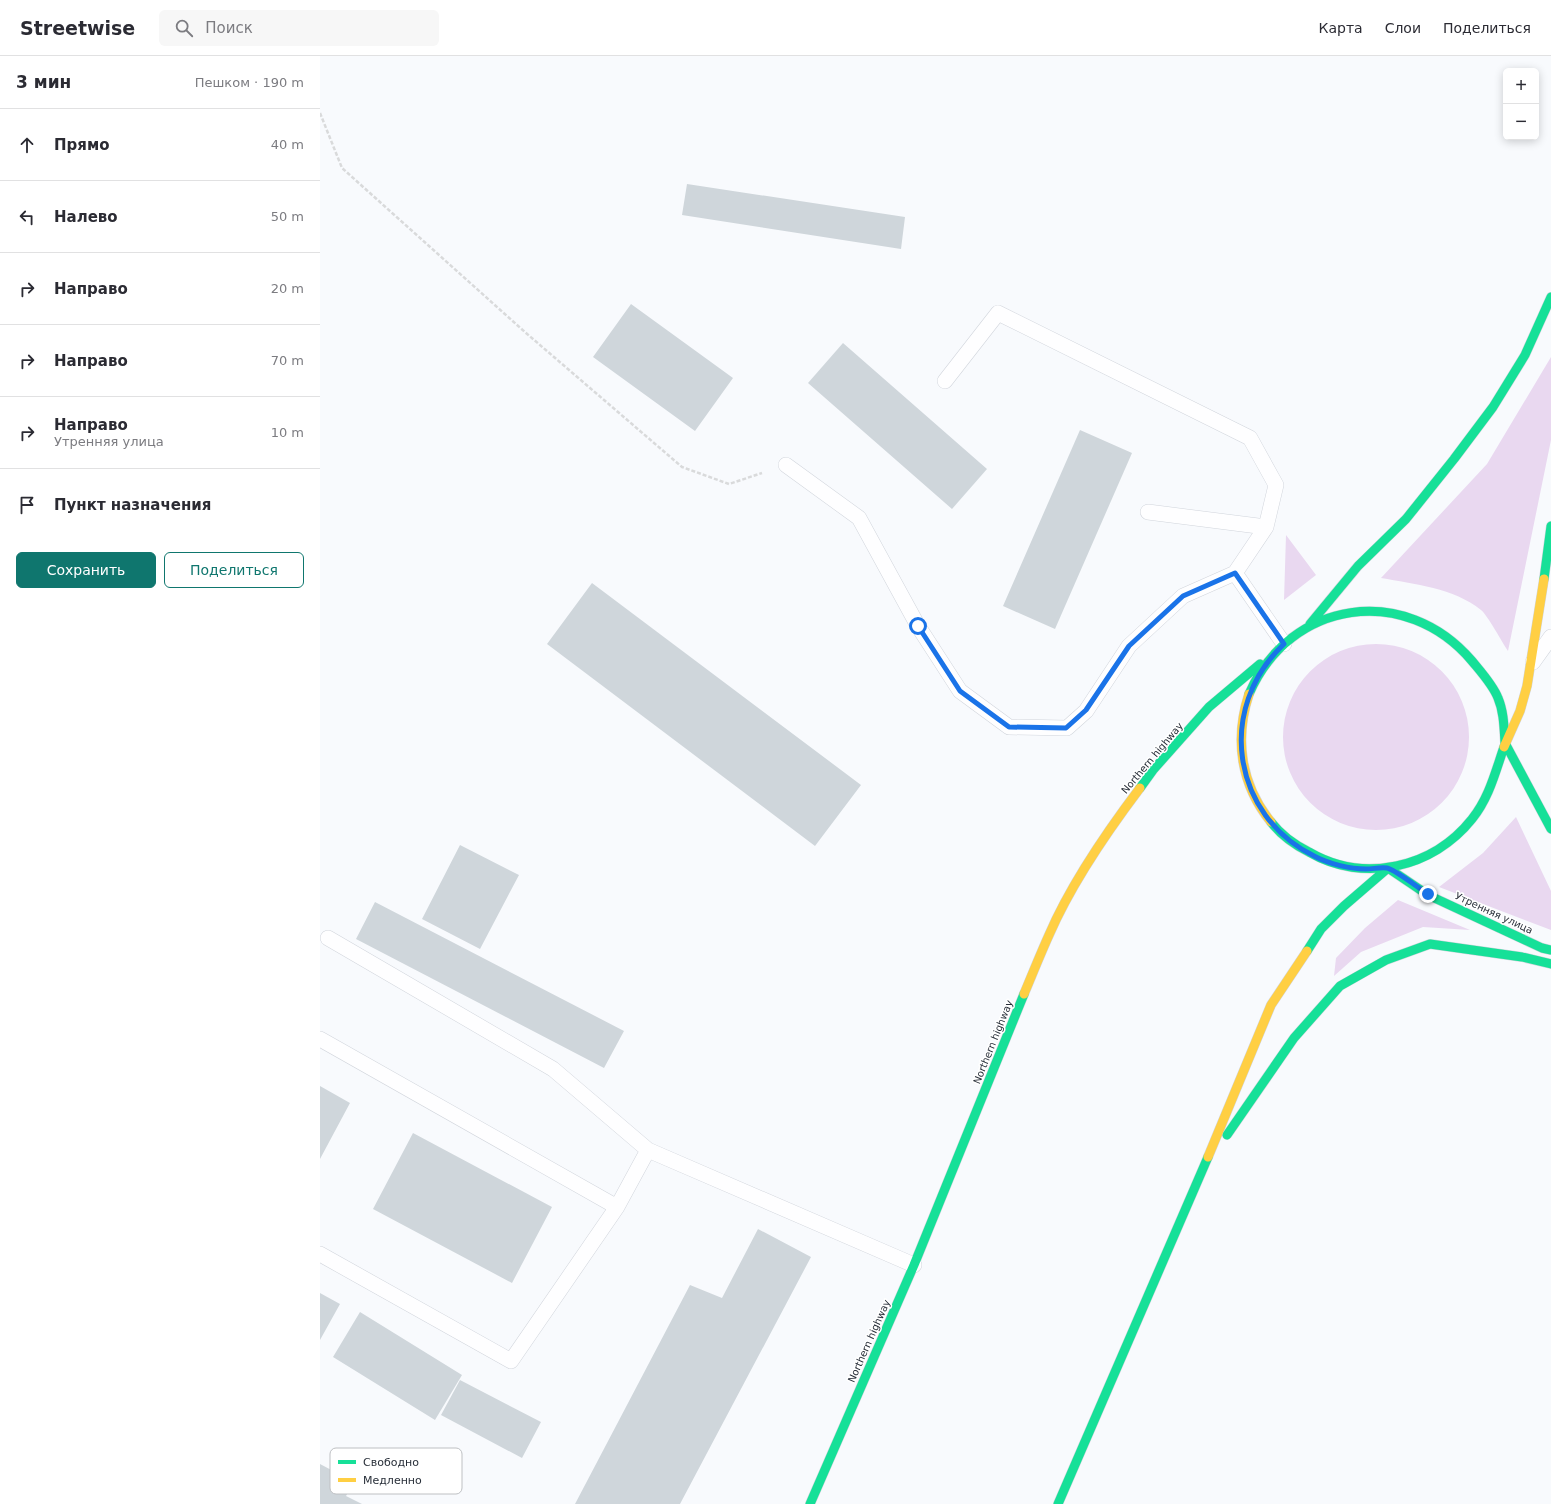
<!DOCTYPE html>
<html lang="ru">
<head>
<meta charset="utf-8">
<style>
	:root { --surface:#fff; --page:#f7f7f7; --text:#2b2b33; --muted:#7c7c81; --line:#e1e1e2; --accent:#0f766e }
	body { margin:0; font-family:"DejaVu Sans",sans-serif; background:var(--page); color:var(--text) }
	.controls { position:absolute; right:12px; top:12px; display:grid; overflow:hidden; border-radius:6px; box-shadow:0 2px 10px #0003 }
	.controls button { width:36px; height:36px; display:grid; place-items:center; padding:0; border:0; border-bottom:1px solid var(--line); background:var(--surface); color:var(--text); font:20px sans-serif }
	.stop { position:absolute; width:12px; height:12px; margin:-9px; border:3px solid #1a73e8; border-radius:50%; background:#fff }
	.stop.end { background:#1a73e8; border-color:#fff; box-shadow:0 1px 4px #0008 }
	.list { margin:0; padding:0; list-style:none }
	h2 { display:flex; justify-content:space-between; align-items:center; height:52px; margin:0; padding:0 16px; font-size:17px }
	h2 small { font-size:13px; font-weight:400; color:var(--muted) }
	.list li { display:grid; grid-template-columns:26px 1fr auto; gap:12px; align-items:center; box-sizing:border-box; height:72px; padding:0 16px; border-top:1px solid var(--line) }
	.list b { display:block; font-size:15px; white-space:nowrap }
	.list p { margin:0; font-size:13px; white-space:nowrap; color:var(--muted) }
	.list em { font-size:13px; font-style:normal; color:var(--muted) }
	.actions { display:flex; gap:8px; padding:12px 16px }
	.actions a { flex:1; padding:9px 0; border:1px solid var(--accent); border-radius:6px; text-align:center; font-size:14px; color:var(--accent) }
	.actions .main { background:var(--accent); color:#fff }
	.icon { flex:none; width:22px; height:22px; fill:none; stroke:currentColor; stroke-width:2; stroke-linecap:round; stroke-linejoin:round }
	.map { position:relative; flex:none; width:1231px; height:1448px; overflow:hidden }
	header { display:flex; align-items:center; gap:24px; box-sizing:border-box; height:56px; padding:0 20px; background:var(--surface); border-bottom:1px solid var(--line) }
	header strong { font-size:19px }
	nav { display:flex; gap:22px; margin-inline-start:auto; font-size:14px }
	.search { width:280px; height:36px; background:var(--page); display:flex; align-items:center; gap:10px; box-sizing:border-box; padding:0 14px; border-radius:6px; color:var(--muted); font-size:15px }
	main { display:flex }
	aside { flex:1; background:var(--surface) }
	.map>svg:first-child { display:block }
	.green { fill:#e9d8f0 }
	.building { fill:#cfd6db }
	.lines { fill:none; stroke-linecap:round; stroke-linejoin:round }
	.lane-casing { stroke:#d1d5dc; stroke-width:16 }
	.fast-casing { stroke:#d1d5dc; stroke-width:10 }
	.slow-casing { stroke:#d1d5dc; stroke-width:10 }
	.path { stroke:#d9dadb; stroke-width:2.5; stroke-dasharray:4 2; stroke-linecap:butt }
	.lane { stroke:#fefeff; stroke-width:15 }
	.fast { stroke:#16e098; stroke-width:9 }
	.slow { stroke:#ffcf43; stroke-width:9 }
	.route { stroke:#1a73e8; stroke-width:5 }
	.labels { text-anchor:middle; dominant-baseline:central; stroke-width:3; stroke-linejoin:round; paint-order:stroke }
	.street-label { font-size:10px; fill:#272e38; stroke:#fff }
	.key { fill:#fff; stroke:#bec0c3; stroke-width:1 }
	.key-label { font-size:11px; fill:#272e38 }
</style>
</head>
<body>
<header>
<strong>Streetwise</strong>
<div class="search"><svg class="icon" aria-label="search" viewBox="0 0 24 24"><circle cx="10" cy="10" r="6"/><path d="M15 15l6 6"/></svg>Поиск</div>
<nav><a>Карта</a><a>Слои</a><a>Поделиться</a></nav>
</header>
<main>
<aside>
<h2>3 мин<small>Пешком · 190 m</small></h2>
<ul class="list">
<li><svg class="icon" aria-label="ahead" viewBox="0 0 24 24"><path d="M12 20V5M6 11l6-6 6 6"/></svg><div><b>Прямо</b></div><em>40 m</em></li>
<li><svg class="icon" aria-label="left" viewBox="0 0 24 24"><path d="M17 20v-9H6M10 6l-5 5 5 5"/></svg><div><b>Налево</b></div><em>50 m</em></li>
<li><svg class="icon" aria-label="right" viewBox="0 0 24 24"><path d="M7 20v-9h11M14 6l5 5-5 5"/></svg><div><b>Направо</b></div><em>20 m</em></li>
<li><svg class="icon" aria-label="right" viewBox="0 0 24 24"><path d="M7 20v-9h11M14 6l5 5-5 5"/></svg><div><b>Направо</b></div><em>70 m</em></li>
<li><svg class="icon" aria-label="right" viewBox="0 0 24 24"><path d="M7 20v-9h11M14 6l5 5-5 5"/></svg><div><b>Направо</b><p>Утренняя улица</p></div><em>10 m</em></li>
<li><svg class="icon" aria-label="arrive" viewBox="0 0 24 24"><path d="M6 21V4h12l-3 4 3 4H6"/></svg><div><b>Пункт назначения</b></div></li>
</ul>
<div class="actions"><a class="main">Сохранить</a><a>Поделиться</a></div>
</aside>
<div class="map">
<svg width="1231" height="1448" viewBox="0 0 1231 1448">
	<rect width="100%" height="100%" fill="#f8fafd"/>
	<path class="green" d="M1231 301V384L1188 595C1182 586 1168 560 1161 554 1134 532 1094 528 1061 522L1167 408Z
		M966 479 996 519 964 544Z
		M963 681a93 93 0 1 1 186 0a93 93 0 1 1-186 0Z
		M1196 761 1231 835V874L1119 831 1163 797Z
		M1078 844 1150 874 1103 871 1041 896 1014 920 1016 902 1045 872Z"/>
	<path class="building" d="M367 128 585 161 581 193 362 159Z
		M311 248 413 322 375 375 273 301Z
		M523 287 667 413 632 453 488 327Z
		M760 374 812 397 735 573 683 550Z
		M272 527 541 729 495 790 227 588Z
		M140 789 199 819 160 893 102 863Z
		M55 846 304 975 284 1012 36 883Z
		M0 1030 30 1047 0 1103Z
		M93 1077 232 1151 192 1227 53 1153Z
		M438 1173 491 1201 360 1448H255L370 1229 402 1242Z
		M0 1237 20 1248 0 1284Z
		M40 1256 142 1319 115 1364 13 1301Z
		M140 1324 221 1366 202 1402 121 1359Z
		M0 1408 34 1426 26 1440 42 1448H0Z"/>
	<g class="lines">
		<g class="lane-casing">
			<path id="lane" d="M625 325 678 257 930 382 956 429 946 471
				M466 409 539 462 598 570 640 635 689 671 747 672 766 655 809 590 863 540 915 517
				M828 456 946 471 915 517 964 588
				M1213 606 1231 581
				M8 882 233 1013 328 1094 594 1209
				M0 983 297 1151
				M0 1198 191 1305 297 1151 328 1094"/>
		</g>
		<g class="fast-casing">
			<path id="fast" d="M1224 523 1231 470
				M990 568 1038 510 1086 463 1134 403 1173 351 1205 299 1231 241
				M929 638C970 543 1086 527 1152 605 1161 616 1173 629 1178 642 1184 656 1184 672 1185 687
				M1185 687 1231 773
				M820 732 833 714 889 651 940 608
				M951 766C961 779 975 789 989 796 1044 828 1113 812 1152 763 1169 742 1175 717 1184 691
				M1068 812 1108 839 1222 892 1231 894
				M987 895 1001 873 1024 850 1068 812
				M907 1079 974 982 1020 930 1066 904 1110 888 1202 901 1231 908
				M490 1448 594 1209 704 938
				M738 1448 888 1101"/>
		</g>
		<g class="slow-casing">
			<path id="slow" d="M929 638C914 684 921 729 951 766
				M1184 691 1200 655 1207 630 1224 523
				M704 938C712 919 720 899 729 879 751 828 786 777 820 732
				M888 1101 951 949 987 895"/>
		</g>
		<path class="path" d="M0 57 22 112 206 277 362 411 409 428 442 417"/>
		<use href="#lane" class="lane"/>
		<use href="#fast" class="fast"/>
		<use href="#slow" class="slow"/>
	</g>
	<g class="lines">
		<path class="route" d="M598 570 640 635 689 671 746 672 766 654 809 590 863 540 915 517 964 588C896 652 911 760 996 801 1010 808 1030 813 1046 813 1053 813 1060 811 1067 812 1074 813 1100 833 1108 838"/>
	</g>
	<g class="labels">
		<g class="street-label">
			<text transform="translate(832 702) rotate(-50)">Northern highway</text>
			<text transform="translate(1174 857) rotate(25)">Утренняя улица</text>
			<text transform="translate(673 986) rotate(-68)">Northern highway</text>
			<text transform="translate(549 1285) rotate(-66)">Northern highway</text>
		</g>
	</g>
	<rect x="10" y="1392" width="132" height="46" rx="6" class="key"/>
	<rect x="18" y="1404" width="18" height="4" fill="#16e098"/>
	<rect x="18" y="1422" width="18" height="4" fill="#ffcf43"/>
	<g class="key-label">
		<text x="43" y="1410">Свободно</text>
		<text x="43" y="1428">Медленно</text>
	</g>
</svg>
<div class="controls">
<button>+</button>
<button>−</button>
</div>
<div class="stop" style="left:598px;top:570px"></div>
<div class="stop end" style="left:1108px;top:838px"></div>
</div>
</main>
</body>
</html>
